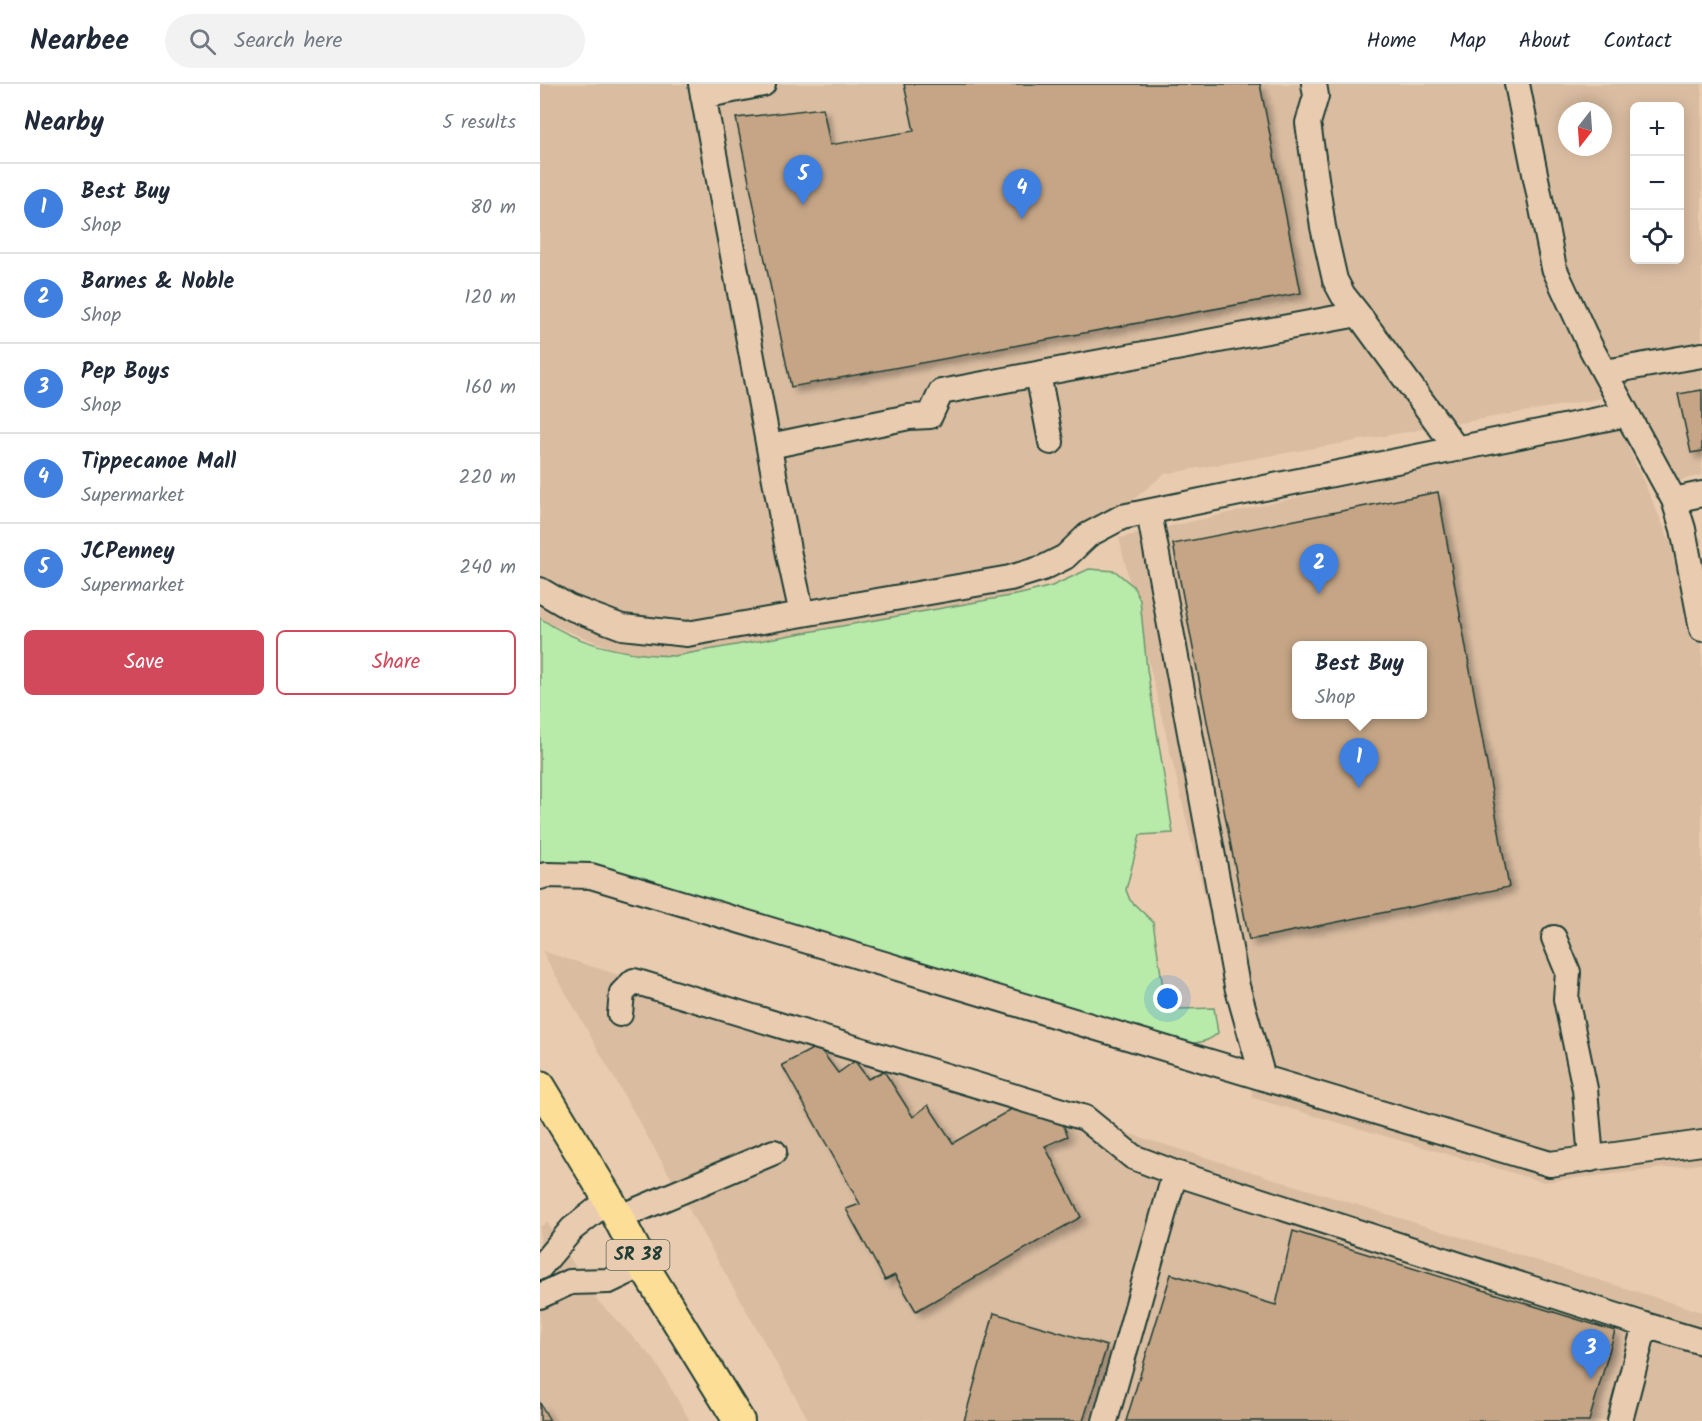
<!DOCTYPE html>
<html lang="en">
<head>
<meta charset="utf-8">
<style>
	:root { --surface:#fff; --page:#f2f2f3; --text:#1f2937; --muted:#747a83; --line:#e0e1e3; --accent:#d1495b }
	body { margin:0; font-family:Kalam,sans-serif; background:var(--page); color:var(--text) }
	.controls { position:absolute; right:18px; top:18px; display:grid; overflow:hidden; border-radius:9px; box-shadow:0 3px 15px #0003 }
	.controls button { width:54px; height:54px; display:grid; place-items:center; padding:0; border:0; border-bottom:2px solid var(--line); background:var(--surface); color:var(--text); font:30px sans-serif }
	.compass { position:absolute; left:1018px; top:18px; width:54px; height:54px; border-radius:50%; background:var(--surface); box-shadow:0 3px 15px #0003; rotate:197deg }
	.you { position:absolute; left:628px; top:915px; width:21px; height:21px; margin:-15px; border:4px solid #fff; border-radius:50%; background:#1a73e8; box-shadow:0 0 0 9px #1a73e833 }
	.badge { display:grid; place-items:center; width:39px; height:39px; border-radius:50%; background:var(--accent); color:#fff; font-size:20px; font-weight:700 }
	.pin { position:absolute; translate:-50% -50px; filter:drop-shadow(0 2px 3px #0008) }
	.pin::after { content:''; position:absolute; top:32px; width:21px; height:18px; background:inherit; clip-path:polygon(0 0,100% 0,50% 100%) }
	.popup { position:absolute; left:752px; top:557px; width:135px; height:78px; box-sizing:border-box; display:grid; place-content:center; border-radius:9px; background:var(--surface); filter:drop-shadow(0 2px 4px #0005); font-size:20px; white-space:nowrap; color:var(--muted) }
	.popup b { font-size:22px; color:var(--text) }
	.popup::after { content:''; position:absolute; left:50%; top:100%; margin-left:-12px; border:12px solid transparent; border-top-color:var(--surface) }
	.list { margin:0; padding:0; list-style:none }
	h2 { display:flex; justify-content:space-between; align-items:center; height:78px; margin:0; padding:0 24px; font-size:26px }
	h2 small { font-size:20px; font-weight:400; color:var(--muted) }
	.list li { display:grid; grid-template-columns:39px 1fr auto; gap:18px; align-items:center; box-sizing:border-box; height:90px; padding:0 24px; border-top:2px solid var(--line) }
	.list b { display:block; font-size:22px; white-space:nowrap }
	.list p { margin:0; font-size:20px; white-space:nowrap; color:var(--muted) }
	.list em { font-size:20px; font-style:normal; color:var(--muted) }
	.actions { display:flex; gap:12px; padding:18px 24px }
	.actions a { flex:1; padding:14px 0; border:2px solid var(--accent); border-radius:9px; text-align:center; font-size:21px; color:var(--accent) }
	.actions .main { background:var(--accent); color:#fff }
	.icon { flex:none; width:33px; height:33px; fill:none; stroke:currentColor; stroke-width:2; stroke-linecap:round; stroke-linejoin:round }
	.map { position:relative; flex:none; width:1162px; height:1337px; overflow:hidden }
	header { display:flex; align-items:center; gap:36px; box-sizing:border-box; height:84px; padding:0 30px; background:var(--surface); border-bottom:2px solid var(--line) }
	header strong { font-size:28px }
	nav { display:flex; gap:33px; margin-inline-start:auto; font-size:21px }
	.search { width:420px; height:54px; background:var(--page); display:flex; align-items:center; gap:15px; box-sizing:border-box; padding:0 21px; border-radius:33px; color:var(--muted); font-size:22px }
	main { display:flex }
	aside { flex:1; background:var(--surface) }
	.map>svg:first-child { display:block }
	.built { fill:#dabda1; fill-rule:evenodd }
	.grass { fill:#b8eaaa; stroke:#6c946f; stroke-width:1.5 }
	.building { fill:#c5a586; stroke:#1f3d34; stroke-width:1.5; fill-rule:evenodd; filter:url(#shadow) }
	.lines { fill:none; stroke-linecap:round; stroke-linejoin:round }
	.minor-casing { stroke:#1f3d34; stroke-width:28 }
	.major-casing { stroke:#1f3d34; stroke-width:34 }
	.minor { stroke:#e9ccb0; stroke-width:24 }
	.major { stroke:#fcde96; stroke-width:30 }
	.labels { text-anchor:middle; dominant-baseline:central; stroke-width:5; stroke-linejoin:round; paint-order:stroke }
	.shield { fill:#e9ccb0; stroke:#5c6859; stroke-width:1.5 }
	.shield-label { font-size:18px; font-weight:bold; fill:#1f3d34 }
</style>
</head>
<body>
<header>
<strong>Nearbee</strong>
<div class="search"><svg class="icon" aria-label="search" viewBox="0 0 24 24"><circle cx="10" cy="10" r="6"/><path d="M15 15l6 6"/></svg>Search here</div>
<nav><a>Home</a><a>Map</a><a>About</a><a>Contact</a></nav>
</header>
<main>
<aside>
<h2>Nearby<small>5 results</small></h2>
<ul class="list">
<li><span class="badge" style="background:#3f7fe0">1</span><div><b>Best Buy</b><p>Shop</p></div><em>80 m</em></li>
<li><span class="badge" style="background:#3f7fe0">2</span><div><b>Barnes &amp; Noble</b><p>Shop</p></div><em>120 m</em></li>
<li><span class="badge" style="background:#3f7fe0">3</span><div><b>Pep Boys</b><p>Shop</p></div><em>160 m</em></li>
<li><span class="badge" style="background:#3f7fe0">4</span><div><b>Tippecanoe Mall</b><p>Supermarket</p></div><em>220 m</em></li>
<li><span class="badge" style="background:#3f7fe0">5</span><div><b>JCPenney</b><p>Supermarket</p></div><em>240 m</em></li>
</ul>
<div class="actions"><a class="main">Save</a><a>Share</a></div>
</aside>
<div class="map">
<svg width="1162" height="1337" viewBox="0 0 1162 1337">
	<defs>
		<filter id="shadow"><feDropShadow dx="5.5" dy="5.5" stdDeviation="3" flood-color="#0004"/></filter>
	</defs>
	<rect width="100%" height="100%" fill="#e9ccb0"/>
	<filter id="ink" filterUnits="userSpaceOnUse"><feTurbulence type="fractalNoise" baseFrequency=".0167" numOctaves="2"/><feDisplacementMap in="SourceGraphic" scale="12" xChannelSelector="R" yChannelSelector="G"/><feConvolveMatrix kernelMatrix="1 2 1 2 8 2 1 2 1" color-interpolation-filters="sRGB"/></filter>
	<g filter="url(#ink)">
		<path class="built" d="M0 0H1162V391L1138 397 1087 310 624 390 460 527 122 584 0 536ZM1094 22H1140V176H1094ZM1027 27H1063V63H1027Z
			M1078 340 1131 459 1162 454V1080L1004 1098 713 1014 579 454ZM756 562H882V630H756Z
			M2 867 1162 1228V1337H269Z
			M7 1138 56 1215 114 1275 150 1337H0V1143Z"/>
		<path class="grass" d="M549 485 575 487 593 502 600 516 607 585 633 749 600 751 586 806 590 816 613 838 624 910 639 925 674 924 678 949C670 956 664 958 654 959L58 785 0 778V534C38 561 87 571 134 572L481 510 512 502Z"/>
		<path class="building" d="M364 0H720L761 209 251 303 196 34 283 24 290 61 374 47Z
			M1162 306V367L1151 369 1138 310Z
			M898 408 969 803 709 856 633 460ZM756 562H882V630H756Z
			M278 962 298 989 315 977 328 995 344 987 373 1033 388 1021 413 1059 475 1023 523 1040 528 1052 505 1062 541 1133 376 1227 355 1191 345 1196 306 1125 320 1120 242 981Z
			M753 1147 1075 1247 1049 1337H586L631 1190 736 1221Z
			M454 1229 567 1262 543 1337H424Z
			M0 1319 10 1337H0Z"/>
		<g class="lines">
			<g class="minor-casing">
				<path id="minor" d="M161 0 249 471 262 530
					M774 0 776 12 768 39 783 143 795 196 803 211 818 230
					M163 12 223 0
					M1065 288 1162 271
					M498 290 511 358
					M1087 330 1134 416 1143 445 1162 545
					M230 362 369 333 390 332 401 308 818 230 916 364
					M1134 416 1162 410
					M609 428 697 902 723 994
					M0 506 29 523 82 543 147 550 470 494 503 484 525 473 548 451 582 433 1087 330 1050 262 1014 184 977 0
					M0 793 6 791 51 792 1010 1080 1162 1059
					M1014 854 1028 888 1026 915 1045 1005 1051 1075
					M80 930 82 909 94 897 545 1034 593 1073 635 1089 565 1337
					M635 1089 1105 1241
					M78 1134 234 1068
					M0 1183 32 1145 69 1116
					M0 1212 30 1198 69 1197 103 1181
					M1080 1337 1105 1241 1162 1258"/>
			</g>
			<g class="major-casing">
				<path id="major" d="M0 1002 69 1116 103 1181 199 1337"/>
			</g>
			<use href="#minor" class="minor"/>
			<use href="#major" class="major"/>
		</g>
	</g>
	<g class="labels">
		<rect class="shield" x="66.5" y="1156" width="63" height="30" rx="4.5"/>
		<g class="shield-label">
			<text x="98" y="1171">SR 38</text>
		</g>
	</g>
</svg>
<div class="controls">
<button>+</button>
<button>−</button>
<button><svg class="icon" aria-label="locate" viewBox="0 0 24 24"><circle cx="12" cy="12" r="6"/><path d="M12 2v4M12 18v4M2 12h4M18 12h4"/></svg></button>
</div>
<svg class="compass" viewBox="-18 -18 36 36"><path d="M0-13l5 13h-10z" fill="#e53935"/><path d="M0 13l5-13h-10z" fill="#747a83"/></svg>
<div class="you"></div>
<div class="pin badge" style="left:819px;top:704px;background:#3f7fe0">1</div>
<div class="popup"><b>Best Buy</b>Shop</div>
<div class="pin badge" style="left:779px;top:510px;background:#3f7fe0">2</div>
<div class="pin badge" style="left:1051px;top:1295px;background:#3f7fe0">3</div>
<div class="pin badge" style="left:482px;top:135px;background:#3f7fe0">4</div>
<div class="pin badge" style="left:263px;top:121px;background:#3f7fe0">5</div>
</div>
</main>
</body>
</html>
